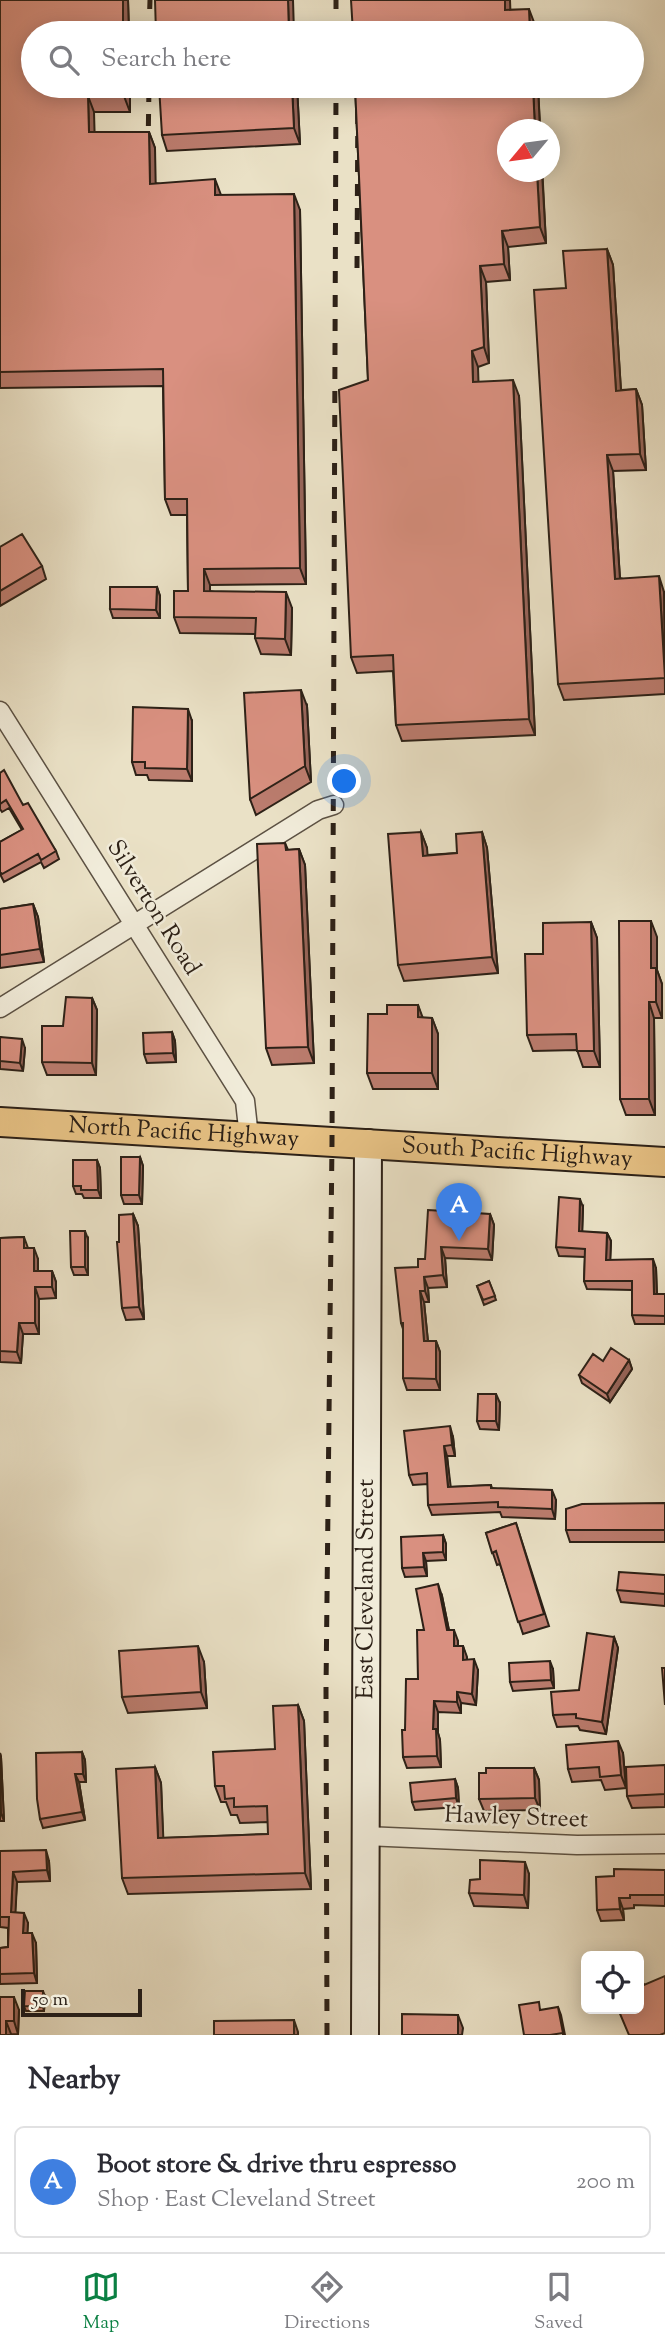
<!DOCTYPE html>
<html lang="en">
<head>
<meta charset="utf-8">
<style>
	:root { --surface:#fff; --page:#f2f2f3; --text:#2b2b33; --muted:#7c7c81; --line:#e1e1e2; --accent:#0b8043 }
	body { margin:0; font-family:"Sorts Mill Goudy",serif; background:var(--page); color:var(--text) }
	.controls { position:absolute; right:21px; bottom:21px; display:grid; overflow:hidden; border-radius:10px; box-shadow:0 4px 18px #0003 }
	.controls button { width:63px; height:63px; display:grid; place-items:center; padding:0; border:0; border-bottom:2px solid var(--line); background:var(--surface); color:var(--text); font:35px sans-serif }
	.compass { position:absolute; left:497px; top:119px; width:63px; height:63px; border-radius:50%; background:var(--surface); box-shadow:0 4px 18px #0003; rotate:241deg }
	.scale { position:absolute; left:21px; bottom:18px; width:121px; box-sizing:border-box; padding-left:7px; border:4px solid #2d2117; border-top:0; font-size:19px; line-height:24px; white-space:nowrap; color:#2d2117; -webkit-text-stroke:5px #f1ecda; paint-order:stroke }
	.you { position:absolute; left:345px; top:782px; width:24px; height:24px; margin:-18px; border:5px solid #fff; border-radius:50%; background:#1a73e8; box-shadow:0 0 0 10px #1a73e833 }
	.badge { display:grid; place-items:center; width:46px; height:46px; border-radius:50%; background:var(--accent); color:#fff; font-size:23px; font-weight:700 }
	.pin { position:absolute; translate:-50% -58px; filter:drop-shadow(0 2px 4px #0008) }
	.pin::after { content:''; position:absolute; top:37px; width:24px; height:21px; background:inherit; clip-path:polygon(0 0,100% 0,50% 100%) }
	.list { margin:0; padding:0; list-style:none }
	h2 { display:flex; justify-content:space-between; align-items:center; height:91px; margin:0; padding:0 28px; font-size:30px }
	h2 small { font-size:23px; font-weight:400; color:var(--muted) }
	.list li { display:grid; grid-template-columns:46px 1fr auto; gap:21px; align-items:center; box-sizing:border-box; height:112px; margin:0 14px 14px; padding:0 14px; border:2px solid var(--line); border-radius:10px }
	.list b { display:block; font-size:26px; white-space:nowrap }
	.list p { margin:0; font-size:23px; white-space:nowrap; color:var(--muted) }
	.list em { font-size:23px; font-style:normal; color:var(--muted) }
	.icon { flex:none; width:38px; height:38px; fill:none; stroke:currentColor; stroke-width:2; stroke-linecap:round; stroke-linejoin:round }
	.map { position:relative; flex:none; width:665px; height:2035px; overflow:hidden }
	.search { position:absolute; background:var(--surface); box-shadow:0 4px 18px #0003; left:21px; right:21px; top:21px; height:77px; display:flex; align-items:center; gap:18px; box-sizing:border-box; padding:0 24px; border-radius:38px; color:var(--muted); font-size:26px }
	.sheet { height:217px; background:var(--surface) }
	nav { display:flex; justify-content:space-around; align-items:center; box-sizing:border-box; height:98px; border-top:2px solid var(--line); background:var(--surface); font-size:19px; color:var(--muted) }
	nav a { display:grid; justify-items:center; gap:4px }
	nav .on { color:var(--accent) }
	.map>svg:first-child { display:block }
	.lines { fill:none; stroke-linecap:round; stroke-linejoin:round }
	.street-casing { stroke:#5c5143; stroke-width:21 }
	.secondary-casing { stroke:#2d2117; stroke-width:30 }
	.primary-casing { stroke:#2d2117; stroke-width:32 }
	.street { stroke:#f1ecda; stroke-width:18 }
	.secondary { stroke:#f1ecda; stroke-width:26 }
	.primary { stroke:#e5c083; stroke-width:28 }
	.rail { stroke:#2d2117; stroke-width:5; stroke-dasharray:12 12; stroke-linecap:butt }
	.wall { fill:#bb7c6e; stroke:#2d2117; stroke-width:2 }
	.shaded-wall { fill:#98655a; stroke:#2d2117; stroke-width:2 }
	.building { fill:#d99080; stroke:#2d2117; stroke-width:2 }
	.labels { text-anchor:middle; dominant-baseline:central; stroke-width:5; stroke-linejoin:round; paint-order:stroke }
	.street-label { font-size:24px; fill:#2d2117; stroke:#f1ecda }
</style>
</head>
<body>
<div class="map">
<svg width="665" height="2035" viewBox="0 0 665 2035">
	<rect width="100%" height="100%" fill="#eae1c6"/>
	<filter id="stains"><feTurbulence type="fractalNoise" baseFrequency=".00286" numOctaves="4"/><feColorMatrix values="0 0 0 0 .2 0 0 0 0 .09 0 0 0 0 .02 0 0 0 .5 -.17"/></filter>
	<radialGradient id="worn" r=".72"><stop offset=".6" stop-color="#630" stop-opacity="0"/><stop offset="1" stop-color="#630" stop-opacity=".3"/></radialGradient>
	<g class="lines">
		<g class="street-casing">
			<path id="street" d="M0 711 245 1101 249 1137
				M0 1008 318 810 334 805
				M365 1836 577 1845 665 1844"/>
		</g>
		<g class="secondary-casing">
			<g id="secondary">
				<path id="s1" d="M365 2035 368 1143"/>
			</g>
		</g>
		<g class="primary-casing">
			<g id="primary">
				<path id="s2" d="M0 1122 665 1162"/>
			</g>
		</g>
		<use href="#street" class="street"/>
		<use href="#secondary" class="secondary"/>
		<use href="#primary" class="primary"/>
		<path class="rail" d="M149 33 150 0
			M336 33V0
			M148 150 149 86
			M357 268 358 86
			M327 2035 326 1689 332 1142 336 86"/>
	</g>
	<path class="wall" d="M0 0H128L129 33H33V86H130V112H94V132H149L155 148V183L300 210 306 584 210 585V591L292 608 291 655 261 654 255 638V634L180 633 174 617 188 591 187 515H171L165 499 163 386 0 388Z
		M297 86 300 144 167 151 162 135Z
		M355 86H538L546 243 508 247 510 280 486 282 489 363 478 367V382L519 396 535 735 402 741 396 725 393 671 357 673 351 657 368 380Z
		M607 249 613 265 621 390 636 389 642 405 646 470 613 471 620 578 664 592 665 694 564 700 558 684 566 288Z
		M0 547 42 566 46 579 0 606Z
		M157 587 160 596V618H113L110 609Z
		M307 706 311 782 256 815 250 799Z
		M192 721V781L149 780 147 775H136L132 762Z
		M0 773 56 851 59 859 44 868 41 862 4 882 0 874V842L22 830 9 808 2 812 0 809Z
		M421 832 427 848V855L457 853 482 832 487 848 498 973 404 981 398 965Z
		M285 843 288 850 299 849 305 865 314 1063 272 1065 266 1048Z
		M33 904 38 917 44 962 0 968V909Z
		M591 922 597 938 600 1067H583L577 1050 533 1051 527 1035 543 954Z
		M657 937V970L662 984V1018H654L655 1115H626L620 1099Z
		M92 998 97 1010 96 1075H47L42 1062 63 1026Z
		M418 1005 422 1018H432L438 1034V1089H373L367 1073 387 1014Z
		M172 1032 175 1041 176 1062 147 1063 144 1054Z
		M0 1037 25 1048 23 1071 0 1069Z
		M140 1157 143 1166 142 1204H124L121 1195Z
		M97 1160 100 1168 101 1198H84L82 1194H76L73 1186Z
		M583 1207 582 1232 607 1233 611 1241 610 1260 656 1268 657 1294H665V1324H635L632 1315V1290L587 1289 584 1281 585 1257 559 1256 556 1247Z
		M133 1214 138 1226 144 1319 126 1320 122 1308 119 1242Z
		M490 1214 494 1225 492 1260 445 1258 447 1287 428 1288 429 1302H424L428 1341H436L440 1352V1390H407L403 1378V1329L401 1323 418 1267 425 1259Z
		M24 1237 28 1248 38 1259V1271H52L56 1282V1298L39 1299V1334H23L21 1363 0 1362V1238Z
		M88 1239V1275H74L71 1267Z
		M489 1281 496 1300 484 1305 477 1286Z
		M629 1360 632 1369 610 1402 582 1383 579 1375Z
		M500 1403 499 1430 480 1429 477 1421Z
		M453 1437 455 1456H447L450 1487 491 1485 492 1488 556 1500 555 1519 502 1517 500 1512 432 1515 428 1505V1484L413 1485 409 1475Z
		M665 1503V1542H570L566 1530Z
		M516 1523 549 1626 523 1634 500 1564 497 1565 486 1533Z
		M443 1535 446 1544V1560L426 1561 427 1576 405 1577 402 1568Z
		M665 1575V1606L621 1602 617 1590Z
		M442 1596 449 1630 458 1641V1646H463L467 1660 478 1670 476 1705 461 1703V1713L438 1712V1733L440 1740 441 1767 407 1768 403 1757 405 1730 418 1679 424 1630Z
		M614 1637 618 1648 606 1734 580 1730 578 1726 557 1727 553 1715 579 1690Z
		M204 1662 207 1708 128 1713 122 1697Z
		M553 1669 554 1688 513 1691 510 1682Z
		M298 1705 304 1721 311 1889 128 1894 122 1878 155 1767 161 1783 163 1838 268 1834V1822L240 1823 237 1815H231L226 1802H221L215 1786 275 1749Z
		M82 1752 85 1760 86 1782H79L85 1820 43 1828 40 1819Z
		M0 1753 1 1757 4 1821H0Z
		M623 1753 626 1788 605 1790 601 1780 572 1782 568 1769Z
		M665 1765V1807L632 1808 627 1796Z
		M534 1768 539 1780 540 1810 484 1811 479 1799Z
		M455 1779 458 1788 459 1807 415 1810 412 1802Z
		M0 1851 49 1861 50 1881 17 1882 15 1912 28 1923 27 1933 36 1943 37 1983 0 1984V1948L8 1947V1928L0 1927Z
		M665 1870V1906L634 1905V1908L623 1909 624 1920 601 1921 597 1910 614 1876Z
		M529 1874 528 1908 474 1906 469 1893Z
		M45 1996 44 2011H26L24 2006Z
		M0 1997 19 2010 18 2034 0 2035Z"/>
	<path class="shaded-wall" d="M123 0H128L129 33H123Z
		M288 0H293L294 33H289Z
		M505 0H510L511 26 505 10Z
		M529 9 535 25V33H530Z
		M124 86H130V112L124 96Z
		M292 86H297L300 144 294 128Z
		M533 86H538L540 130H535Z
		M88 96 94 112 95 148 89 132Z
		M149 132 155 148 156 200 150 184Z
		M537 172H542L546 243 540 227Z
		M215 179 221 195H215Z
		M294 194 300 210 306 584 300 568Z
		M502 231 508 247 510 280 504 264Z
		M607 249 613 265 622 407 616 391Z
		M480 266 486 282 489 363 484 347Z
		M472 351 478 367 479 398 473 382Z
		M513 380 519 396 535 735 529 719Z
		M636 389 642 405 646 470 640 454Z
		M607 455 613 471 621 595 615 579Z
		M204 569 210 585V607L204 591Z
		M659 576 664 592 665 678Z
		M157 587 160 596V618L156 610Z
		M286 592 292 608 291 655 285 639Z
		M301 690 307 706 311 782 305 766Z
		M188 709 192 721V781L187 769Z
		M421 832 427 848 429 872 423 856Z
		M482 832 487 848 498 973 492 957Z
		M299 849 305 865 314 1063 308 1047Z
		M33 904 38 917 44 962 40 949Z
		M651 921 657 937V970L662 984V1018L656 1002 651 968Z
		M591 922 597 938 600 1067 594 1051Z
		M92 998 97 1010 96 1075 92 1063Z
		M649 1002 654 1018 655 1115 649 1099Z
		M418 1005 424 1021 418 1017Z
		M432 1018 438 1034V1089L432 1073Z
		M172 1032 175 1041 176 1062 173 1053Z
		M22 1039 25 1048 23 1071 20 1063Z
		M140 1157 143 1166 142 1204 139 1195Z
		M97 1160 100 1168 101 1198 98 1190Z
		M580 1199 583 1207 582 1240 579 1231Z
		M133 1214 138 1226 144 1319 139 1307Z
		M490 1214 494 1225 492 1260 488 1249Z
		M85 1231 88 1239V1275L85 1267Z
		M607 1233 611 1241 610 1269 606 1260Z
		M441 1247 445 1258 447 1287 443 1275Z
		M34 1248 38 1259V1282L34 1271Z
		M653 1259 656 1268 657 1302 654 1294Z
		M52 1271 56 1282V1298L52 1287Z
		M424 1277 428 1288 429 1302 425 1291Z
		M35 1287 39 1299V1334L35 1323Z
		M420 1291 424 1302 429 1352 424 1341Z
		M19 1323 23 1334 21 1363 17 1352Z
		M436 1341 440 1352V1390L436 1379Z
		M629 1360 632 1369 610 1402 607 1394Z
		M496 1394 500 1403 499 1430 496 1421Z
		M450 1426 453 1437 455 1456 452 1445Z
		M444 1446 447 1456 452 1497 448 1487Z
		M552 1490 556 1500 555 1519 552 1509Z
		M443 1535 446 1544V1560L443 1552Z
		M423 1553 426 1561 427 1576 424 1567Z
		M438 1584 442 1596 451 1641 447 1630Z
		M454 1630 458 1641V1657L454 1646Z
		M614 1637 618 1648 606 1734 602 1722Z
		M198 1646 204 1662 207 1708 201 1692Z
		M463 1646 467 1657V1671L463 1660Z
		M474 1659 478 1670 476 1705 472 1694Z
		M550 1661 553 1669 554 1688 551 1680Z
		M457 1692 461 1703V1713L457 1702Z
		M434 1701 438 1712V1733L440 1740 441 1767 437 1756 433 1729Z
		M298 1705 304 1721 311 1889 305 1873Z
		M618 1741 623 1753 626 1788 621 1775Z
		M82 1752 85 1760 86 1782 83 1774Z
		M0 1753 1 1757 4 1821 1 1813Z
		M155 1767 161 1783 164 1854 158 1838Z
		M534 1768 539 1780 540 1810 535 1798Z
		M75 1774 79 1782 85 1820 82 1812Z
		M455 1779 458 1788 459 1807 456 1798Z
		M46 1850 49 1861 50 1881 47 1870Z
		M525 1862 529 1874 528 1908 524 1895Z
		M13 1872 17 1882 15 1922 11 1912Z
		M619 1898 623 1909 624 1920 620 1909Z
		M24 1913 28 1923 27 1944 23 1933Z
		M32 1933 36 1943 37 1983 34 1973Z
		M43 1991 45 1996 44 2011 43 2007Z
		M14 1997 19 2010 18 2034 14 2021Z
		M558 2007 561 2015 565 2035H563V2033Z
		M458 2015 463 2028 462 2035H458Z
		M294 2020 298 2032V2035H294Z
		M6 2021 11 2034V2035H6Z"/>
	<path class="building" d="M0 0H123V33H33V86H124V96H88L89 132H149L150 184 215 179V195L294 194 300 568 204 569V591L286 592 285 639 255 638 256 618 174 617V591H188L187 499H165L163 369 0 372Z
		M155 0H288L289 33H156Z
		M351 0H505V10L529 9 530 33H353Z
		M159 86H292L294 128 162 135Z
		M355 86H533L535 130H508V172H537L540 227 502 231 504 264 480 266 484 347 472 351 473 382 513 380 529 719 396 725 393 655 351 657 339 390 368 380Z
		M607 249 616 391 636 389 640 454 607 455 615 579 659 576 665 678 558 684 534 290 566 288 563 251Z
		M22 534 42 566 0 591V547Z
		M110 587H157L156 610 110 609Z
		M301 690 305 766 250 799 244 693Z
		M133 707 188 709 187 769 145 768V762H132Z
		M4 770 23 805 28 803 56 851 41 860 38 854 2 874 0 872V842L23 829 6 800 0 804V773Z
		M421 832 423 856 457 853 456 834 482 832 492 957 398 965 388 834Z
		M285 843 286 850 299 849 308 1047 266 1048 257 844Z
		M33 904 40 949 0 955V909Z
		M619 921H651V968H656V1002H649V1099H620Z
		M591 922 594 1051H577L576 1034 527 1035 525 954H543V923Z
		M66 997 92 998V1063L42 1062V1026H63Z
		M387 1005H418V1017L432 1018V1073H367L368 1014H387Z
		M172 1032 173 1053 144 1054 143 1033Z
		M0 1037 22 1039 20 1063 0 1061Z
		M121 1157H140L139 1195H121Z
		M73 1160H97L98 1190H81V1186H73Z
		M559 1197 580 1199 579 1231 607 1233 606 1260 653 1259 654 1294H665V1316L632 1315V1281H584L585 1249 556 1247Z
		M428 1210 490 1214 488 1249 441 1247 443 1275 424 1277 425 1291H420L424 1341H436V1379L403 1378V1323H401L395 1268 418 1267V1259H425Z
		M133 1214 139 1307 122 1308 117 1242H119V1215Z
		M70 1231H85V1267H71Z
		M24 1237V1248H34V1271H52V1287H35V1323H19L17 1352 0 1351V1238Z
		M489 1281 495 1296 483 1300 477 1286Z
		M611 1348 629 1360 607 1394 579 1375 593 1354 603 1361Z
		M478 1394H496V1421H477Z
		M450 1426 452 1445 444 1446 448 1487 491 1485V1488L552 1490V1509L498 1507V1502L428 1505 427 1473 409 1475 404 1431Z
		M665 1503V1530H566V1509L582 1504Z
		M516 1523 544 1614 518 1622 496 1551 492 1553 486 1533Z
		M443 1535V1552L423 1553 424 1567 402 1568 401 1537Z
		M619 1572 665 1575V1594L617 1590Z
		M438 1584 447 1630H454V1646H463V1660L474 1659 472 1694 457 1692V1702L434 1701 433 1729H436L437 1756 403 1757 402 1730H405L406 1679H418L417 1630H424L416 1589Z
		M587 1633 614 1637 602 1722 576 1718V1714L553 1715 551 1692 579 1690Z
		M198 1646 201 1692 122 1697 119 1651Z
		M550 1661 551 1680 510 1682 509 1663Z
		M662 1668H665V1705Z
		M298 1705 305 1873 122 1878 116 1769 155 1767 158 1838 268 1834 267 1806 234 1807V1798L225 1799 224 1786H215L213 1752 275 1749 273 1706Z
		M618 1741 621 1775 600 1777 599 1767 568 1769 566 1745Z
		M82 1752 83 1774H75L82 1812 40 1819 37 1799 36 1753Z
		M665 1765V1794L627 1796 626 1767Z
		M486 1768H534L535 1798 479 1799V1773H486Z
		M455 1779 456 1798 412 1802 410 1783Z
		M46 1850 47 1870 13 1872 11 1912 24 1913 23 1933H32L34 1973 0 1974V1948L8 1947 9 1917H0V1851Z
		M480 1860 525 1862 524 1895 469 1893 470 1880 480 1879Z
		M614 1869 665 1870V1895H630V1898H619L620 1909 597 1910 596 1877 614 1876Z
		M639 1974 644 1985 665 1976V2033L660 2035H629L618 2009H639Z
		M25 1991H43V2007L24 2006Z
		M0 1997H14V2021H6V2035H0Z
		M539 2002 540 2010 558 2007 563 2033 550 2035H524L519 2005Z
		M402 2014 458 2015V2035H402Z
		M294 2020V2035H214V2021Z"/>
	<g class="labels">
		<g class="street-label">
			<text transform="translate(153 908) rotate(58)">Silverton Road</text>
			<text stroke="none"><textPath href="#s2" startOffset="184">North Pacific Highway</textPath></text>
			<text stroke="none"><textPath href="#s2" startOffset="518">South Pacific Highway</textPath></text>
			<text stroke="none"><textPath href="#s1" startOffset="446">East Cleveland Street</textPath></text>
			<text transform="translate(516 1818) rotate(2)">Hawley Street</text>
		</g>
	</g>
	<rect width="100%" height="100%" filter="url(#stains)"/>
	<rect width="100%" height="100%" fill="url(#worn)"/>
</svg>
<div class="controls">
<button><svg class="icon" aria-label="locate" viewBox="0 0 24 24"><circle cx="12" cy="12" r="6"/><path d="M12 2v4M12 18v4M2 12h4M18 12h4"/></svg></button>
</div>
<svg class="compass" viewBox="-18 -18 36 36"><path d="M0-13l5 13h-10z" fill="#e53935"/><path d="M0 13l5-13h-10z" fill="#7c7c81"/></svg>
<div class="scale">50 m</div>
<div class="you"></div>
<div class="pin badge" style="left:459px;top:1241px;background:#3f7fe0">A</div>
<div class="search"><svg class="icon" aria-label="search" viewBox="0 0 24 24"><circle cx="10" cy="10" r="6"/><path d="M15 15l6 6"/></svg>Search here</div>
</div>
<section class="sheet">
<h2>Nearby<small></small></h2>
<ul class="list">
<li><span class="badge" style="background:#3f7fe0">A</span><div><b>Boot store &amp; drive thru espresso</b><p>Shop · East Cleveland Street</p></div><em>200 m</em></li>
</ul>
</section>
<nav>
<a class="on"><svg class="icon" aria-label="map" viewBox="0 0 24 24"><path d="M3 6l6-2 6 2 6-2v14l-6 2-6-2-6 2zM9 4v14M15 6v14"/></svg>Map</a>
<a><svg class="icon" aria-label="directions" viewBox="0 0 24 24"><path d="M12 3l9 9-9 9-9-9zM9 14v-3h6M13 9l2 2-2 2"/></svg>Directions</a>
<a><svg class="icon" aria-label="saved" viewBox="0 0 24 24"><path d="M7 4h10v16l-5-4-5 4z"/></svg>Saved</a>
</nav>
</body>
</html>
